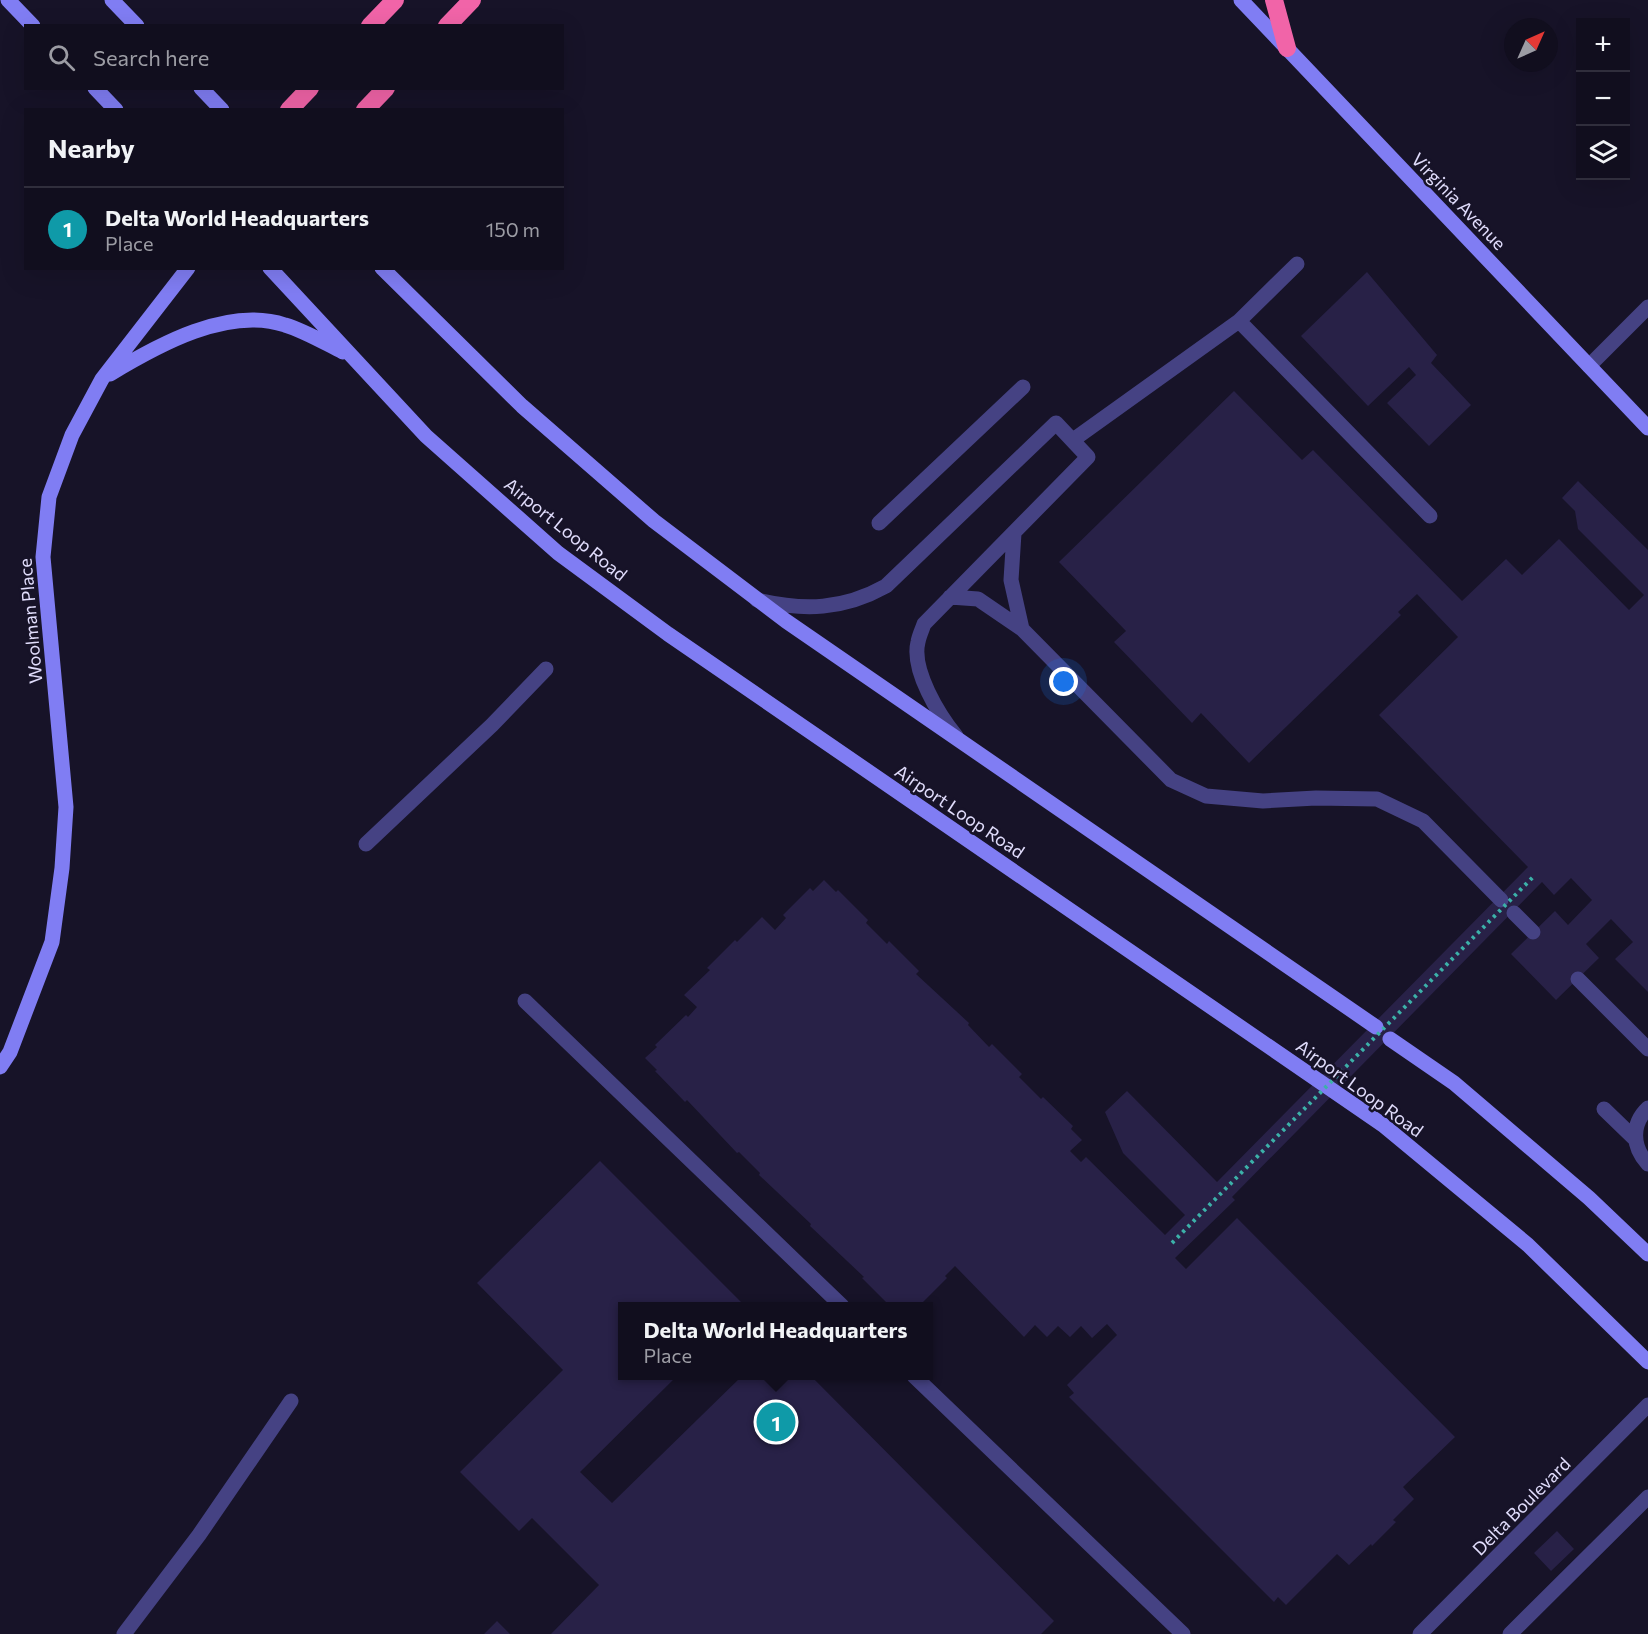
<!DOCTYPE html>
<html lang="en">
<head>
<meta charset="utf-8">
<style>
	:root { --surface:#110e1e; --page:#1e1c2b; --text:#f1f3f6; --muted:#9c9ca4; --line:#302e3c; --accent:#1bd6ea }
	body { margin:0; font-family:Commissioner,sans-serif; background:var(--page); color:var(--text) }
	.controls { position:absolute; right:18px; top:18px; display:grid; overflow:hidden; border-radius:0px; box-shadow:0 6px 24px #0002 }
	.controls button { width:54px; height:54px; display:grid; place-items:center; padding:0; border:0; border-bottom:2px solid var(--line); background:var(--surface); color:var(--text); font:30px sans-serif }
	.compass { position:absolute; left:1504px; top:18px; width:54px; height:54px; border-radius:50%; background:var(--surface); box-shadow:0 6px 24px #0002; rotate:45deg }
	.you { position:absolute; left:1064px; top:682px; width:21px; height:21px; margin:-15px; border:4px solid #fff; border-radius:50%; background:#1a73e8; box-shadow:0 0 0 9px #1a73e833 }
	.badge { display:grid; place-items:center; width:39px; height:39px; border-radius:50%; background:var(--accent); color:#fff; font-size:20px; font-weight:700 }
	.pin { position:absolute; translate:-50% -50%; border:3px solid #fff; box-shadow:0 2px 6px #0006 }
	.popup { position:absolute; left:618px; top:1302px; width:315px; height:78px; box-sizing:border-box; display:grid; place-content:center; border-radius:0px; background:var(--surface); filter:drop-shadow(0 2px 4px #0005); font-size:20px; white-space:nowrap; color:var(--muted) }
	.popup b { font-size:22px; color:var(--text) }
	.popup::after { content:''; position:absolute; left:50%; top:100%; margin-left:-12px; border:12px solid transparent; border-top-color:var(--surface) }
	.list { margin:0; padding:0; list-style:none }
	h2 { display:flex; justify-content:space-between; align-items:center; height:78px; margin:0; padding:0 24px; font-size:26px }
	h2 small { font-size:20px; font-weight:400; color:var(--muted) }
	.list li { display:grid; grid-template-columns:39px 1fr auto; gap:18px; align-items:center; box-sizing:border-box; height:84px; padding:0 24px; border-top:2px solid var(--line) }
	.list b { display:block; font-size:22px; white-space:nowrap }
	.list p { margin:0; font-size:20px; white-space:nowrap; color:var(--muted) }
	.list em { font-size:20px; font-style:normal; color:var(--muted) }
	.icon { flex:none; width:33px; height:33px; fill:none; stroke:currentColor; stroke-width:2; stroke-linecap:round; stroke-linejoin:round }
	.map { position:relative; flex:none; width:1648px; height:1634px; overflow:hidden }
	.search { position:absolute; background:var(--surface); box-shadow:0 6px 24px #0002; left:24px; top:24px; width:540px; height:66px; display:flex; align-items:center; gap:15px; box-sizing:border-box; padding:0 21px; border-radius:0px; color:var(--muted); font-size:22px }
	.panel { position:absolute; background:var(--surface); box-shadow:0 6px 24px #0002; left:24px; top:108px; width:540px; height:162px; border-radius:0px }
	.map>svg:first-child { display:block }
	.building { fill:#282147 }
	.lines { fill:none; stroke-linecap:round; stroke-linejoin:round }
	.lane { stroke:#454283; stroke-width:15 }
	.street { stroke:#454283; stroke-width:15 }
	.secondary { stroke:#807df3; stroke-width:15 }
	.highway { stroke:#f164a8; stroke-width:18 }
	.path-bridge { stroke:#3cb1a9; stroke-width:4; stroke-dasharray:3 4.5; stroke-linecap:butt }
	.labels { text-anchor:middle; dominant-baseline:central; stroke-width:5; stroke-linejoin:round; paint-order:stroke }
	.street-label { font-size:18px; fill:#e1ddfc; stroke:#171328 }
</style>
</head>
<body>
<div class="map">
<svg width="1648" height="1634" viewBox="0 0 1648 1634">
	<rect width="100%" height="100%" fill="#171328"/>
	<path class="building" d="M1367 272 1437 355 1431 363 1471 405 1429 446 1387 403 1416 375 1409 367 1368 406 1301 336Z
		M1234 391 1302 460 1313 450 1462 601 1506 559 1522 575 1559 539 1629 610 1644 595 1578 529 1575 511 1562 498 1578 481 1648 550V992L1615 959 1633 942 1611 919 1586 944 1599 958 1556 1000 1511 954 1555 911 1568 925 1592 900 1571 878 1554 895 1542 882 1232 1197 1235 1200 1175 1258 1186 1269 1237 1218 1455 1437 1403 1487 1414 1499 1393 1520 1396 1522 1372 1546 1371 1544 1349 1565 1337 1554 1286 1605 1278 1597 1274 1602 1069 1397 1074 1393 1067 1385 1117 1335 1107 1324 1092 1338 1081 1326 1070 1337 1058 1326 1047 1337 1035 1325 1024 1337 955 1266 945 1276 947 1278 919 1306H890L862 1278 864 1277 810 1226 811 1224 759 1175 760 1173 739 1152 737 1153 687 1100 685 1102 655 1071 657 1070 645 1058 657 1047 655 1045 686 1015 688 1017 697 1007 684 995 710 970 707 968 735 940 737 942 762 917 775 930 786 918 783 915 810 888 813 891 824 880 836 892 838 890 868 920 866 923 887 944 889 941 919 971 916 974 969 1023 968 1025 989 1047 992 1044 1022 1074 1019 1077 1041 1099 1043 1097 1073 1126 1071 1129 1082 1140 1070 1151 1081 1162 1086 1157 1165 1235 1185 1215 1123 1153 1105 1112 1127 1091 1217 1182 1528 867 1379 715 1458 637 1417 594 1398 612 1401 615 1249 763 1201 713 1192 723 1114 642 1126 631 1059 562Z
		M600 1161 745 1306H623V1376H677L580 1472 612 1503 742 1376H811L1054 1621 1041 1634H551L599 1585 532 1518 519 1531 460 1472 563 1370 477 1283Z
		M1557 1531 1574 1549 1551 1571 1534 1553Z
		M497 1621 510 1634H484Z"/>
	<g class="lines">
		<path class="lane" d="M1239 321 1430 516
			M1589 366 1648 307
			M1073 440 1239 321 1297 264
			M879 523 1023 387
			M1014 533 1011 580 1022 629
			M950 597 978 599 1022 629 1171 780 1206 796 1263 801 1316 798 1377 799 1423 821 1501 900
			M757 600C804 611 843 610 886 586L1056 423 1088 457 924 624C922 630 919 636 918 642 911 670 939 715 956 736
			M366 844 492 725 546 669
			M1514 913 1533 932
			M1578 979 1648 1049
			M525 1001 842 1306
			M1648 1108C1631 1124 1632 1147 1648 1164
			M1604 1109 1635 1139
			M914 1376 1183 1634
			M124 1634 199 1535 291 1401"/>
		<path class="street" d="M1420 1634 1648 1405
			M1510 1634 1648 1497"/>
		<path class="secondary" d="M8 0 33 26
			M112 0 137 26
			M1241 0 1648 428
			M95 88 116 110
			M201 88 222 110
			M270 268 426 436 558 553 668 634 1383 1125 1528 1245 1648 1362
			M382 268 522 406 654 521 786 621 1376 1027
			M110 374C158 345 228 306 285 325 305 331 325 343 343 352
			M1390 1039 1454 1083 1589 1198 1648 1254
			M0 1067 10 1052 52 942 62 868 66 807 43 557 49 497 72 435 102 379 188 268"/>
		<path class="highway" d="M1274 0 1287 48
			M370 26 395 0
			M447 26 472 0
			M289 110 310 88
			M365 110 386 88"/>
		<path class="path-bridge" d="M1172 1243 1535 875"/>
	</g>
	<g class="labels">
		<g class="street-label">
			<text transform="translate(1459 201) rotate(46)">Virginia Avenue</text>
			<text transform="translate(566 529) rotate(39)">Airport Loop Road</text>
			<text transform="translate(30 621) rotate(-95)">Woolman Place</text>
			<text transform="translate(960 811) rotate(34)">Airport Loop Road</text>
			<text transform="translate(1360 1088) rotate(36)">Airport Loop Road</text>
			<text transform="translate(1521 1506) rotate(-45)">Delta Boulevard</text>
		</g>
	</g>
</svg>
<div class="controls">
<button>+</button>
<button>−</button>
<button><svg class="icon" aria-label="layers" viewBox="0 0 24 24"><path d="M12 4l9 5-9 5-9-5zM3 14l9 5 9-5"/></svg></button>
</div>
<svg class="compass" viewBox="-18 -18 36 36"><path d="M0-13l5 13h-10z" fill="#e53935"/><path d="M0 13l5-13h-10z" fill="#9c9ca4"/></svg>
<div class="you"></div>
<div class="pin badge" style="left:776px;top:1422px;background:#0f9aa8">1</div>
<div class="popup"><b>Delta World Headquarters</b>Place</div>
<div class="search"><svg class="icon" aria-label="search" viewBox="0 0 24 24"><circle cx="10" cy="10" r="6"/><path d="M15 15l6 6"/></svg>Search here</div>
<section class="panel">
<h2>Nearby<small></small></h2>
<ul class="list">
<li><span class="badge" style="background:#0f9aa8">1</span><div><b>Delta World Headquarters</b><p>Place</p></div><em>150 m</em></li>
</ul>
</section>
</div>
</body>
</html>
